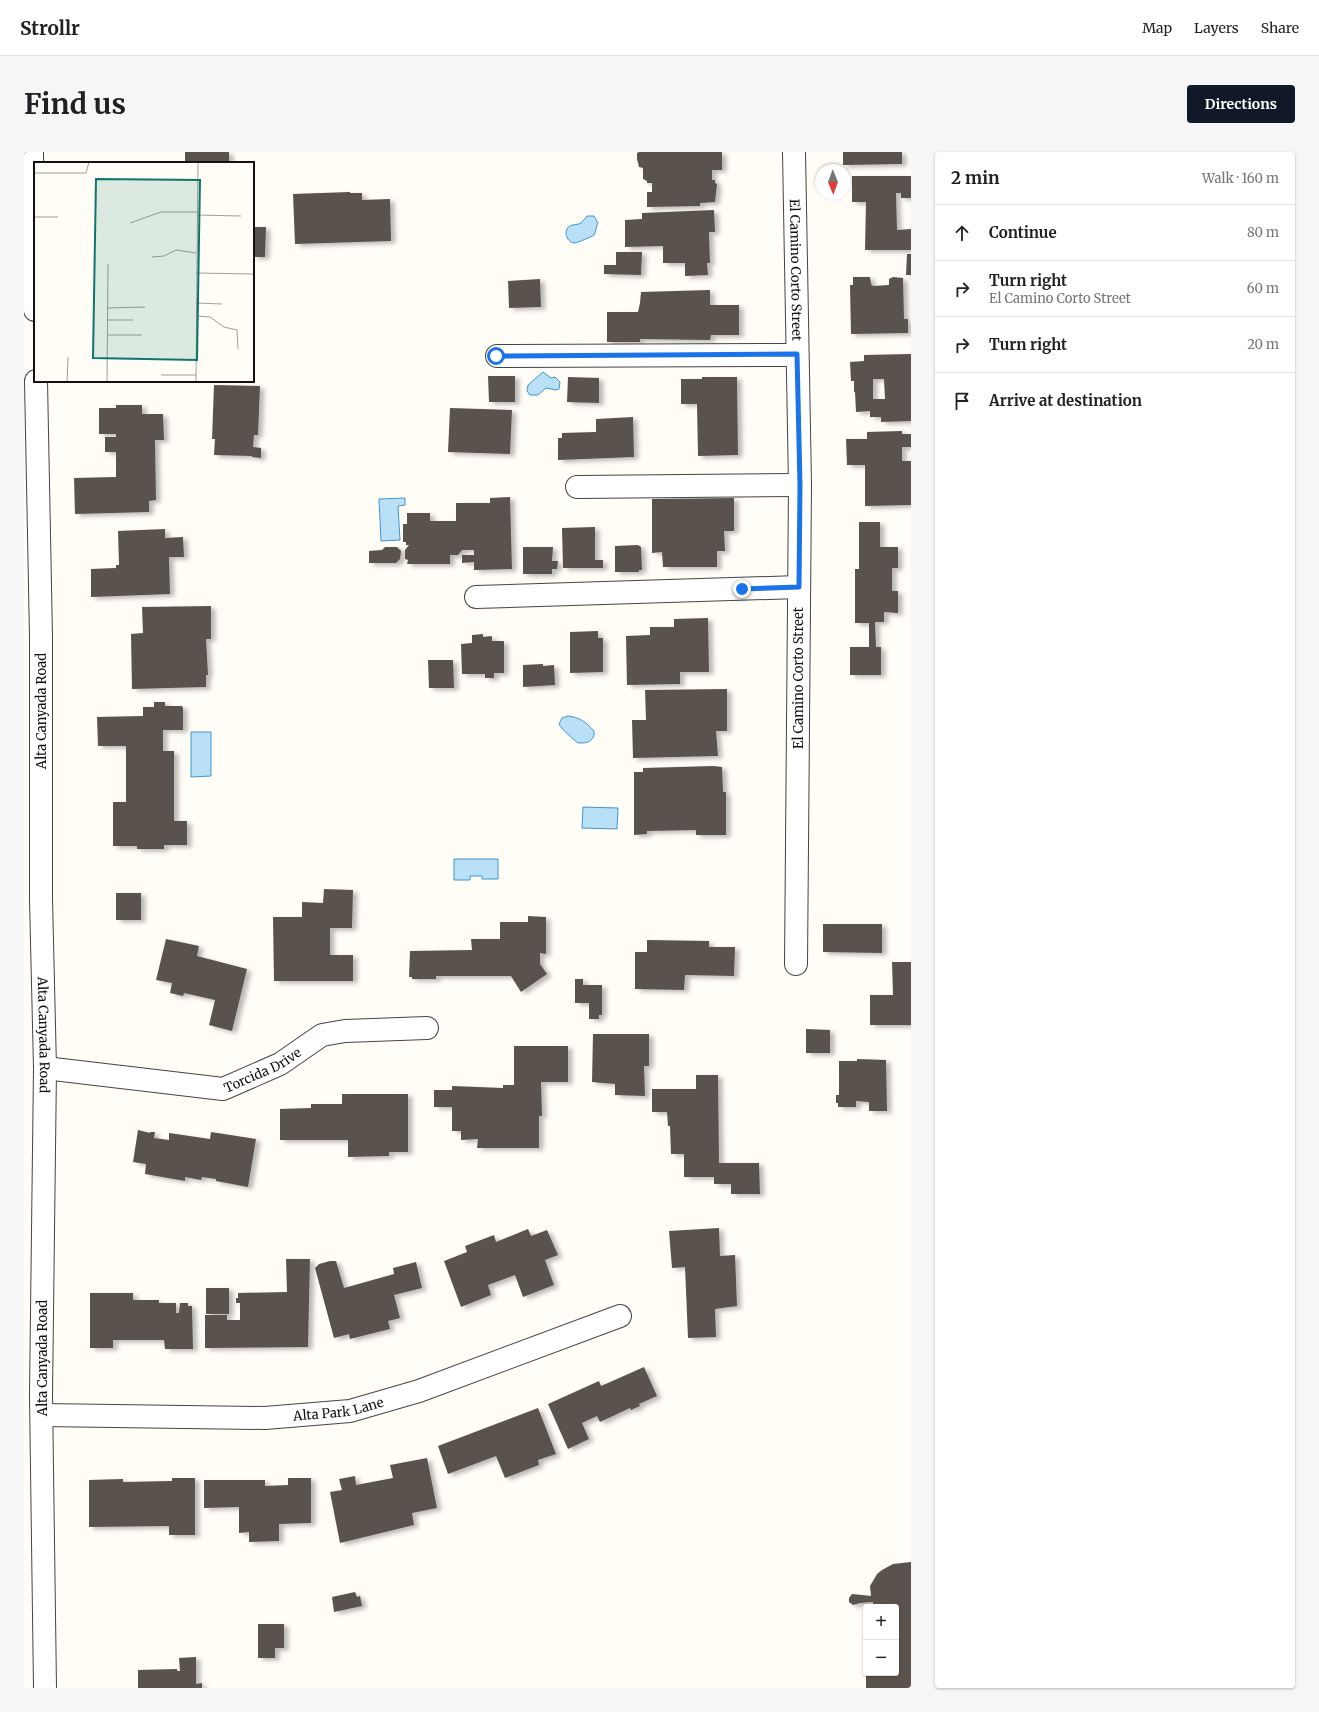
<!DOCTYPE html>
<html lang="en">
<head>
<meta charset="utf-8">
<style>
	:root { --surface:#fff; --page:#f6f6f6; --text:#202124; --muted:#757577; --line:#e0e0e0; --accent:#111827 }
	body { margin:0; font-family:Merriweather,serif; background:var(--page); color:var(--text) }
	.controls { position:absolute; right:12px; bottom:12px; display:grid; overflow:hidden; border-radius:4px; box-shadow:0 1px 3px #0004 }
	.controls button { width:36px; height:36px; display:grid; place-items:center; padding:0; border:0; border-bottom:1px solid var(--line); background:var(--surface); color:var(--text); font:20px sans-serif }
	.compass { position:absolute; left:791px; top:12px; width:36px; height:36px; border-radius:50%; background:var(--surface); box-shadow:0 1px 3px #0004; rotate:179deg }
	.stop { position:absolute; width:12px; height:12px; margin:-9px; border:3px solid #1a73e8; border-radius:50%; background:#fff }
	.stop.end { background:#1a73e8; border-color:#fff; box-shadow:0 1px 4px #0008 }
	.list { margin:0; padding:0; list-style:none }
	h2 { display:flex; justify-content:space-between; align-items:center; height:52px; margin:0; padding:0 16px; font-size:17px }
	h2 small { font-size:13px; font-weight:400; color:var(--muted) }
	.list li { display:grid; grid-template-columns:26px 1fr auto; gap:12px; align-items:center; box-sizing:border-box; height:56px; padding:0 16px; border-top:1px solid var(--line) }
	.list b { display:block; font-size:15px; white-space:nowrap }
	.list p { margin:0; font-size:13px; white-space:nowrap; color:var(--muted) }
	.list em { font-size:13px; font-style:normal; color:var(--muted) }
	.icon { flex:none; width:22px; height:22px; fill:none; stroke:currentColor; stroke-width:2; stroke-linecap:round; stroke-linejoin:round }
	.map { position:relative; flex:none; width:887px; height:1536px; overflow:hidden; border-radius:4px }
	header { display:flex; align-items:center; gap:24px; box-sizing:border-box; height:56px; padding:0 20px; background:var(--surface); border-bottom:1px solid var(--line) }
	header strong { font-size:19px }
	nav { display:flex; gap:22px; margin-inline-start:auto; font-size:14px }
	.intro { display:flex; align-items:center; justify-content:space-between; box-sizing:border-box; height:96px; padding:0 24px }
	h1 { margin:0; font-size:28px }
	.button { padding:10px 18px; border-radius:4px; background:var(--accent); color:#fff; font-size:14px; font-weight:700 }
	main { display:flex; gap:24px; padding:0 24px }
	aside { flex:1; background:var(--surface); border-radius:4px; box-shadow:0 1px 3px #0004 }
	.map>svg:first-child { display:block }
	.water { fill:#b9e0f7; stroke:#3f96cf }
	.building { fill:#5a524d; fill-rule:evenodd; filter:url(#shadow) }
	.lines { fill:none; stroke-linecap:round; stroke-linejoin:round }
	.minor-casing { stroke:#444; stroke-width:24 }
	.minor { stroke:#fff; stroke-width:22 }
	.route { stroke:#1a73e8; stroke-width:5 }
	.labels { text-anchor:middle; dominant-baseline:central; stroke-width:4; stroke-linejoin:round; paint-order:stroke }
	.street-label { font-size:13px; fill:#111; stroke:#fff }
	.inset-road { fill:none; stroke:#a09f9a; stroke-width:1 }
	.view { fill:#0f766e; fill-opacity:0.15; stroke:#0f766e; stroke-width:2 }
	.inset-edge { fill:none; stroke:#111; stroke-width:2 }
</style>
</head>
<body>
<header>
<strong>Strollr</strong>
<nav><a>Map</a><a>Layers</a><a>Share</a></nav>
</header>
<div class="intro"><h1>Find us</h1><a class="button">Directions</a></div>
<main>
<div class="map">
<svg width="887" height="1536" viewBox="0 0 887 1536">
	<defs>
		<filter id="shadow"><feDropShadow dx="4.5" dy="2.5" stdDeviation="2" flood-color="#0004"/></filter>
	</defs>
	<rect width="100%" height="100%" fill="#fffdf5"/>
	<path class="water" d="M563 64H570L574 71C572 74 572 80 570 83 569 84 553 91 551 91 544 91 540 82 543 77 546 71 552 74 557 71 559 69 561 66 563 64Z
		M519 220 527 226 531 225 536 230 535 237 532 238 522 236 514 243H506L503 239 504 233Z
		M381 346V353L374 354 376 388 357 389 355 347Z
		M544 564C555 565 562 570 570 579V584C566 591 562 591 554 591 548 586 538 578 535 572L538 566Z
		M167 580H187V624L167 625Z
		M559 655 594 656 593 677 558 676Z
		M430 707H474V727H458V724H446V728H430Z"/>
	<path class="building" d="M161 0H205V11H161Z
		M615 0H698V18H688V28H691V31L693 32 691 50 676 51V54L623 55V40H628V31H623V29L619 27V16L615 15 613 7V1Z
		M819 0H878V12L819 13Z
		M828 24H887V46H877V41H872L873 78 887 77V98H841L842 50H828Z
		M326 40V41H338V48L366 47 367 89 271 92 269 42Z
		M690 58 691 80H685L686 111H683L684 123 661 124V111H639V94L601 95V68L618 67V61Z
		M229 75H242L241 105H229Z
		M592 100H618L617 123 580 122V113H592Z
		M883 102H887V123H882Z
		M829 125H846L847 132 849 134 865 133V127L869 125 879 126 880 167H884V181L827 182 826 133H829Z
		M516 127 517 155 485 156 484 129Z
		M686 138V153H715V183H687L686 188 616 187V190H583V160H614L616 151 617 140Z
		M887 202V269L857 270V265H846V259L832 260 831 240H830V229H827L826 210 840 209V203ZM849 227H860L861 247H849Z
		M464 224H491V250H465Z
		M544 225 575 226V251L543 250Z
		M678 225H713L714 303 674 304 673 252H657V227H678Z
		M190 233 236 234 234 283H230L229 295 237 296V306L228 305V304L190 303 191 287H188Z
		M92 253H118V262H139L140 288H131L132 348 125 349V360L51 362 50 326 92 325V300H81V285H92V282H75V256H92Z
		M426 256 488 258 486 302 424 300Z
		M609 265 610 305 534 308V286H538V281L572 280V267Z
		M878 279V282H887V295H878V309H887V353L841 354V313H823L822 287H843V280Z
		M486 345 488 417 450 418V410L438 411V403H450V398H438L434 403H426V412H383L384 408 381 407V398L385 393H382V390H379V372H383V361H406V369H432V351H466V346Z
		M710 346V379H700L701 399H693V415H639L638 400 628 401V347Z
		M835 370H856V395H874V416H868V439H874V461L860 460V470H851L852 495H857V523H826V495H845V471H831V417H835Z
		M571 375V408H579V416H539L538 376Z
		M141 377V386L159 385 160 405H145L146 442 67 445V417L92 416V413H95L94 379Z
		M614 393 617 395 618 418H615V420H591V394Z
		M361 395H373L377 399 376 407 372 411H345V399L358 398Z
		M499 395H529L528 409H534L533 417H528V422H499Z
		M187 454V487H182L184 523H182V535L108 537 107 482 119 481 118 455Z
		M684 466 685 520H656V532L603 533 602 484 626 483V475H650V467Z
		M574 479V486H579V520L546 521V480Z
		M459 482V485L468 484V489H480V521H470V526H461V522H438L437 492 448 491V483Z
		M404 508H429L430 536H405Z
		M519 512V514L530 513 531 533 499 535V513Z
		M703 537V579H692L694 604 609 606 608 568H622L621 538Z
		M130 550H141V554H158L159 556V578H139V599H150V669H163V693H140V697H113V694H89V650H102V594H74L73 565 119 564V555H130Z
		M690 614 698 615 699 640H702V683H672V678L623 679V682L610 683V620H619V616Z
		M300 737 329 738 328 776H306V803H329V829H250L249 765H278V750L299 751Z
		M92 741H117V768H92Z
		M504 764 522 765V802L516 801V812L523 822 497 840 487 824H412V827H388V825H385L386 799 448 798 447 787H476V770H504Z
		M799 772H858V801L799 800Z
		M142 787 175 794 173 804 223 817 208 879 185 873 191 848 160 841 159 844 146 841 148 831 132 828Z
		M623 788 685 789V795H711L710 824 661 823 660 838 611 837V800H623Z
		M868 810H887V873H846V843H869Z
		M551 827H559V833H578V863H575V867H565V851H551Z
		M782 877 806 878V901H782Z
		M569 882H625V914H620L621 944 591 943V932L568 930Z
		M490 894H544V930H517L518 964H515V996H453L454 987 437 988V979H428V955H410V938H428V934L479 936V933H490Z
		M833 907 862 908 863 959H845V950L832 949V955H814V951H812V943H815V909H833Z
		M672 923H694L695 1011H735L736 1042H707V1032H690V1025H660V1002H647L646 974H644L643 960H628V937H672Z
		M318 942H384V1000H365V1004L324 1005V988H256V957L287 956V952H318Z
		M114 978 126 981V980H131L130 986 145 988V981L186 987 187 980 232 987 224 1035 192 1029V1027L178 1025 177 1028 161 1025V1029L121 1022 122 1012 109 1010Z
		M695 1076 696 1104 711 1103 713 1154 691 1157 692 1185 664 1186 661 1115 648 1116 645 1079Z
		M504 1077 507 1084 523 1078 534 1103 521 1108 530 1133 499 1145 491 1123 464 1133 467 1143 437 1155 420 1109 443 1100 441 1094 470 1083 472 1090Z
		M262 1107H286L284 1195 181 1196V1163H203V1168H216V1151H212V1146H214V1141L263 1140Z
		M306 1109H312L320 1136 370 1122 369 1116 392 1110 398 1136 370 1143 376 1166 364 1169 366 1177 326 1187 325 1182 310 1186 291 1116 295 1112Z
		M182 1136H205V1162H182Z
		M66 1141H109V1148H135V1151H152V1161H155L156 1151H164V1154H168L169 1197H141L140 1188H89V1196H66Z
		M620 1215 633 1244 615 1252 616 1254 607 1258 606 1256 576 1270 573 1264 558 1271 565 1287 544 1297 524 1252 575 1229 577 1234Z
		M514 1256 532 1302 514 1308 515 1313 481 1326 472 1304 424 1322 414 1294Z
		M403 1306 413 1356 388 1361 390 1373 316 1391 306 1340 318 1338 315 1327 331 1324 332 1333 369 1326 366 1313Z
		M148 1326H171V1383H145V1374L65 1375V1328L99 1327V1330L148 1329Z
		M264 1326H287V1371L255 1372V1389L225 1390V1380L215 1381V1355L180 1356V1328H241V1334L264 1333Z
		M887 1410V1536H842V1522L872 1521V1455H849V1450L836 1451 829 1453 825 1450V1446L828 1442 847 1444 846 1434 853 1422 858 1418 869 1412Z
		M331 1440 333 1445 336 1444 338 1454 310 1460 308 1445Z
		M234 1472H260V1496H251V1506H234Z
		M172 1505V1532L178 1531V1536H114V1518L153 1517V1519H156L155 1506Z"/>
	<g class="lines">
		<g class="minor-casing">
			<g id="minor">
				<path d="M8 0 11 158"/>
				<path id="s1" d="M770 0 776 333 772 812"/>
				<path d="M473 204 773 203"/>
				<path id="s2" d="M12 229 17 485V747L21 916 17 1243 21 1536"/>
				<path d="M553 335 776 333"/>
				<path d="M452 445 775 435"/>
				<path id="s3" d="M21 916 199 937 256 912 298 883 321 879 403 876"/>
				<path id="s4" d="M18 1263 241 1266 326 1259 395 1239 596 1164"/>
			</g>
		</g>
		<use href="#minor" class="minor"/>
	</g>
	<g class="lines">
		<path class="route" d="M472 204 773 202 776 333 775 435 718 437"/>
	</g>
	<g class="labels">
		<g class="street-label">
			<text stroke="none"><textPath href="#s1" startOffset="118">El Camino Corto Street</textPath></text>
			<text transform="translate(774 526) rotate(-90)">El Camino Corto Street</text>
			<text transform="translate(17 559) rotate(-90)">Alta Canyada Road</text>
			<text stroke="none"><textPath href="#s2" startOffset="654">Alta Canyada Road</textPath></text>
			<text stroke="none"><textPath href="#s3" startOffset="223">Torcida Drive</textPath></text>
			<text transform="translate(18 1206) rotate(-90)">Alta Canyada Road</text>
			<text stroke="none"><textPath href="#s4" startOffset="297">Alta Park Lane</textPath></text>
		</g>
	</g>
	<g transform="translate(10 10)">
		<rect width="220" height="220" fill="#fffdf5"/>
		<path class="inset-road" d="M0 11H52L55 0M163 53 207 54M0 55H24M96 61 127 50H163M118 95 130 94 142 88 162 91M162 111 220 112M162 141 188 142M73 146 111 145M162 154 176 155 190 165 203 168 204 187M73 158H99M73 173H108M127 213H162M33 220 34 195M73 220 74 102M162 220 164 0"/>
		<path class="view" d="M62 17 166 18 163 198 59 196Z"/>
		<rect width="220" height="220" class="inset-edge"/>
	</g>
</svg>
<div class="controls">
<button>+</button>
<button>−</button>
</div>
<svg class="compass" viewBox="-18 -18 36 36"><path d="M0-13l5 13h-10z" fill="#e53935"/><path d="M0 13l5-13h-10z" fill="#757577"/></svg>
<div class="stop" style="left:472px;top:204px"></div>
<div class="stop end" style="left:718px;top:437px"></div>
</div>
<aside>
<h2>2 min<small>Walk · 160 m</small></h2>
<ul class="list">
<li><svg class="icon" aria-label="ahead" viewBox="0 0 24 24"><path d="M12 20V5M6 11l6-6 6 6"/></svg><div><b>Continue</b></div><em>80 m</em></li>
<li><svg class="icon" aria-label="right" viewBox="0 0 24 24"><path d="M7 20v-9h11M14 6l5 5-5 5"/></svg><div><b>Turn right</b><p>El Camino Corto Street</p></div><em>60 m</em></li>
<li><svg class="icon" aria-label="right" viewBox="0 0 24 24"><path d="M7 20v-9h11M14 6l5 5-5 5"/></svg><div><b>Turn right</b></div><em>20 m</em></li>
<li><svg class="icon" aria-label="arrive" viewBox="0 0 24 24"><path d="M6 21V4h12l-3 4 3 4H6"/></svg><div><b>Arrive at destination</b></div></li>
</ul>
</aside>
</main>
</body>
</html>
